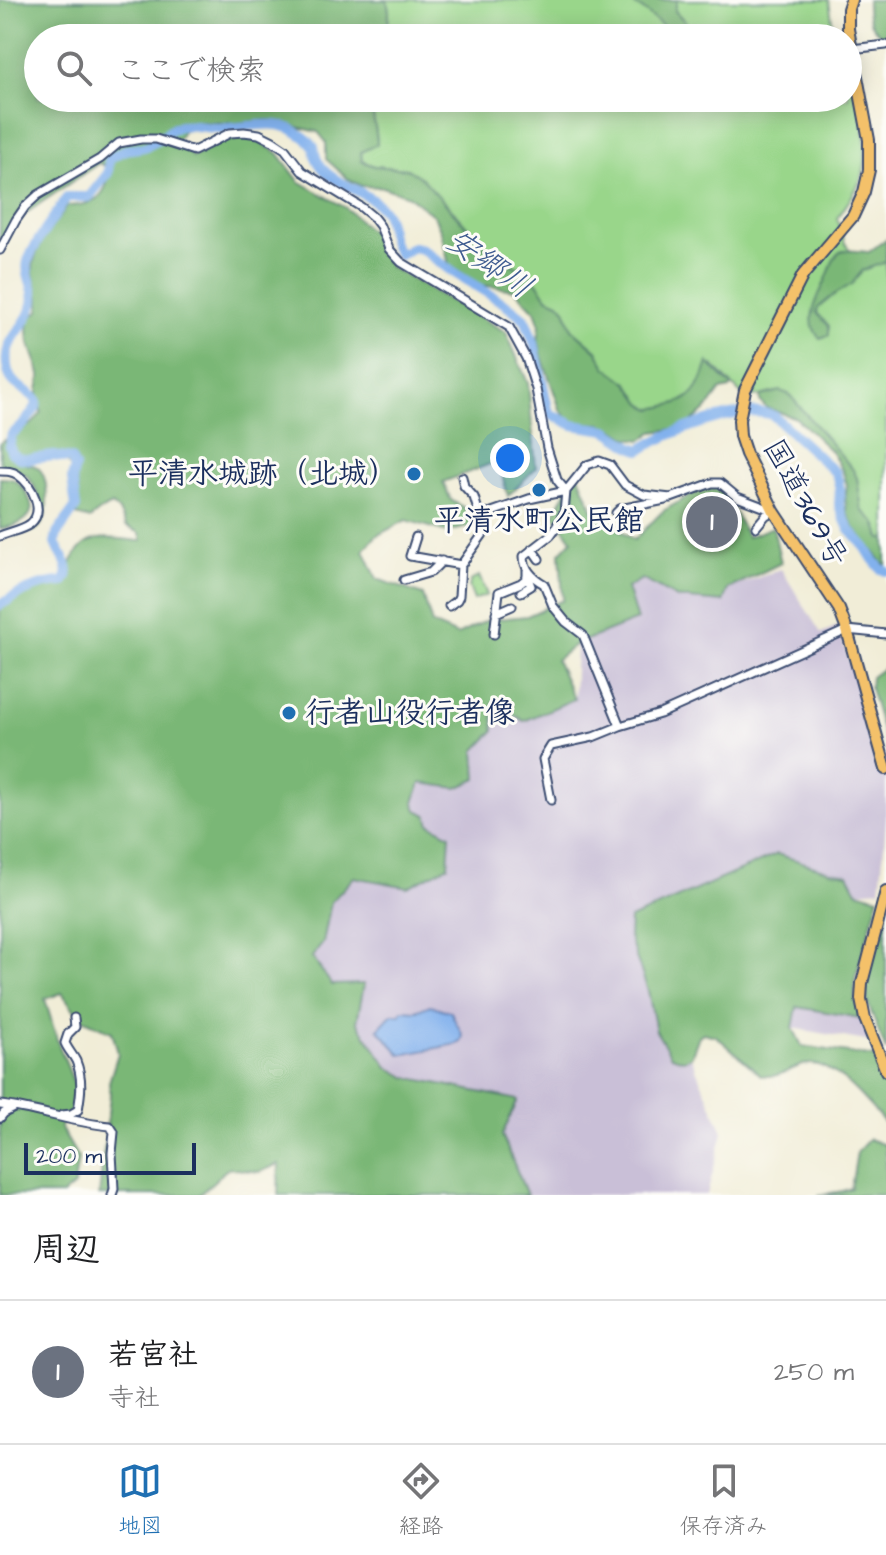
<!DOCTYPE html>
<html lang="ja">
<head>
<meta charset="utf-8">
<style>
	:root { --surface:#fff; --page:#f2f2f2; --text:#202124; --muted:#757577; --line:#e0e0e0; --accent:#1f6fb2 }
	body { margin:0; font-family:"Architects Daughter","Klee One",sans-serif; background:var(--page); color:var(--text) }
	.scale { position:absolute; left:24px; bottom:20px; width:172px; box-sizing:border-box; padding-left:8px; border:4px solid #1b2f5e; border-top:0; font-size:22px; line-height:28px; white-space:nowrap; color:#1b2f5e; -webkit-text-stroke:6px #fdfcf7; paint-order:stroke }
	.you { position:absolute; left:510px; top:458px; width:28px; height:28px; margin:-20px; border:6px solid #fff; border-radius:50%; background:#1a73e8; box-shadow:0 0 0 12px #1a73e833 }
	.badge { display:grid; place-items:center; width:52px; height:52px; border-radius:50%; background:var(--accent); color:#fff; font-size:26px; font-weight:700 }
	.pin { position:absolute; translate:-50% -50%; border:4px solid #fff; box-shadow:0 2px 8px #0006 }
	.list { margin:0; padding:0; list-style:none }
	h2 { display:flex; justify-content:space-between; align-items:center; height:104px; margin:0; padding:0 32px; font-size:34px }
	h2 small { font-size:26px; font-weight:400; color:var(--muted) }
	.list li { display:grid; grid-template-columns:52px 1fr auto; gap:24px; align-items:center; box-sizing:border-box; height:144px; padding:0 32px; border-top:2px solid var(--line) }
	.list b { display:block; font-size:30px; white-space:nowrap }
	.list p { margin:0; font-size:26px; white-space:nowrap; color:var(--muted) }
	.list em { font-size:26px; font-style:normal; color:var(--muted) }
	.icon { flex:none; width:44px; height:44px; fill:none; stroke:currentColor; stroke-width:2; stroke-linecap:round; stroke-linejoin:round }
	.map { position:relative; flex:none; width:886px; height:1195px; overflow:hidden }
	.search { position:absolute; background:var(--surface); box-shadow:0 4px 20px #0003; left:24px; right:24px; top:24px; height:88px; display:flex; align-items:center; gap:20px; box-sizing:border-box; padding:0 28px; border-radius:44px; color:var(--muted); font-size:30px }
	.sheet { height:248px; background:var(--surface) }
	nav { display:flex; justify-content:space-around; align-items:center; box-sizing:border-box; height:112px; border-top:2px solid var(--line); background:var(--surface); font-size:22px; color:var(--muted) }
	nav a { display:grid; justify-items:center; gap:4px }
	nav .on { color:var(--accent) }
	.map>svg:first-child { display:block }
	.industrial { fill:#c9bfd7 }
	.green { fill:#99d68a; stroke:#5a8274; stroke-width:2 }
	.forest { fill:#7ab776; stroke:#4a736a; stroke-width:2 }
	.water { fill:#82b1ed; stroke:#4e70a6; stroke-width:2 }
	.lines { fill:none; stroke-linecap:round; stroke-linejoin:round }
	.river { stroke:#82b1ed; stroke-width:10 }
	.minor-casing { stroke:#3b4c70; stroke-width:11 }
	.highway-casing { stroke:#3b4c70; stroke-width:14 }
	.minor { stroke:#fff; stroke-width:7 }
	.highway { stroke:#f4c16a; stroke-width:10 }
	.poi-dot { fill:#1f6fb2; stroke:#fdfcf7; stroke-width:3 }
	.labels { text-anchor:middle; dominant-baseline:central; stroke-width:6; stroke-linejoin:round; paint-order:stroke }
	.poi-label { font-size:30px; font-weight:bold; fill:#1b2f5e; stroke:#fdfcf7; text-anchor:end }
	.street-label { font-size:30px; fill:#1b2f5e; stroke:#fdfcf7 }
	.water-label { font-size:32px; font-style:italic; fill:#3f5c90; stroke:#fdfcf7 }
</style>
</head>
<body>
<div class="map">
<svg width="886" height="1195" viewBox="0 0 886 1195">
	<rect width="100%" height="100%" fill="#fdfcf7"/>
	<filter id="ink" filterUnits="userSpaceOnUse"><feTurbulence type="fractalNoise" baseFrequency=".0125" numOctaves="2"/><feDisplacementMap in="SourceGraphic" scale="16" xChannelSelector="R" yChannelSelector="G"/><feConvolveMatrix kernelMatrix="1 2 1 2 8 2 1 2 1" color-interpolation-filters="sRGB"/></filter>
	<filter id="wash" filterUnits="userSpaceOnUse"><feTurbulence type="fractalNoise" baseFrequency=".006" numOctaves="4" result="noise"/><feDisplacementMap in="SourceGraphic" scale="32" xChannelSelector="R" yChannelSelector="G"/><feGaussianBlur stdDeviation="1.8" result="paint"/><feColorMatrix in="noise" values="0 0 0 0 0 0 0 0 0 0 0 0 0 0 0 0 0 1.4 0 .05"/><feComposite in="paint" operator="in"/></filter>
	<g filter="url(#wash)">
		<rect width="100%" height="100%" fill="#f1edd7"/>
		<path class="industrial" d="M781 569 821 633 838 626 886 778V821L880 889 857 891 848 874 830 871 648 991 656 1031 683 1060 691 1057 723 1132 707 1195H527L502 1135 388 1067 312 956 323 943 331 902 353 877 408 887 430 824 427 815 417 810 413 803 421 783 457 788 475 751 494 730 492 701 574 699 576 644 637 620 626 588 642 579 677 598 728 589Z
			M796 1007 860 1018 871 1042 793 1028Z"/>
		<path class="green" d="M387 0H626L642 9 678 38H387L389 12Z
			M677 0H829L833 27 844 38H694L691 28 675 11Z
			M848 58C855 91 870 135 864 169 861 184 846 206 837 218L845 243 863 269 886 262V539L882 540 878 527 872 519 864 514 860 506 857 478 780 391 760 396 745 398C734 386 723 377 713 365 692 398 691 402 652 409L642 403 629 384 605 367 597 350 572 329 565 309 559 302 547 297 531 274 503 260 486 248 448 205 407 169 374 166 362 161 361 152 377 144C377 128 370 114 373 98H848Z
			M479 576 487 595 474 600 469 587 471 581Z"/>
		<path class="forest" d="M0 0H387L389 12 387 38H38V98H373C370 115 377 128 377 144L361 152 362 161 374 166 407 169 422 178 486 248 503 260 531 274 547 297 559 302 565 309 572 329 597 351 606 367 629 384 642 403 652 409C689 402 697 399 708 362L725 380 732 385 730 388 721 390 707 409 689 424 681 428 653 432 642 440 628 438 617 431 601 424 577 423 568 419 560 409 542 357 538 340 540 325 535 311 515 290 481 285 449 265 441 231 434 216 409 196 382 187 361 186 348 179 326 159V142L318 132 269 120 236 123 189 122 177 141 193 157 230 138 255 140 278 153 299 181 346 208 375 235 390 267 506 332 528 383 536 468 508 496 498 461 443 482 451 500 466 509 472 526 447 532 406 520 376 536 364 550 377 579 423 595 432 624 457 635 488 620 527 616 563 600 560 553 572 540 554 514 577 471 593 510 634 540 663 511 712 483H720L747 537 773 527 781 563 728 589 723 602 677 598 642 579 627 588 637 620 576 644 556 660 574 699 524 721 493 702 494 731 475 751 477 779 457 788 421 783 414 802 417 810 427 815 430 824 450 835 448 866 408 887 354 877 331 902 323 943 312 957 332 985 364 984 357 1022 388 1067 406 1077 518 1100 502 1135 527 1195H278L279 1164 260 1172 228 1168 199 1195H99L110 1095 109 1082 118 1053 112 1032 80 1018 62 993 45 999 58 1043 79 1096 60 1127 78 1158 74 1186 63 1195H0V609L27 593 64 581C80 530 98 537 142 541L140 533 126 526 119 511 112 505 100 511 90 519 76 515C80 493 79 471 61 456H24L26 464C28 464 37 466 38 468 49 476 49 512 42 523 38 531 28 533 20 533 27 528 35 526 39 516 44 504 34 482 25 474 18 470 7 467 0 465V443L33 423 41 413C41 406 38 401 38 394 37 388 41 382 40 375 35 352 25 346 29 318L39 311C41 296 35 287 33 273 31 249 54 226 67 206 95 205 107 197 110 168L99 163 16 220 0 251Z
			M626 0H677L675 11 691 28 694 38H678L642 9Z
			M867 0H886V37C870 30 866 17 867 0Z
			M886 239V262L863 270 852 284 835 294 818 308 817 313 829 326V335L820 338C801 319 822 292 829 272 832 265 834 253 843 251 850 249 862 252 869 252Z
			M780 391 789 394 852 468 857 478 862 510 875 522 881 539H886V567L854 528 847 513 845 499 847 485 843 472 832 452 796 418 766 408 760 401V396Z
			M0 478C5 478 10 478 14 480 22 484 36 504 30 514 24 524 10 527 0 529Z
			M886 666V745L870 688 871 677Z
			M777 854 830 871 848 874 857 891 879 897 855 979V999L860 1018 797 1007 793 1028 802 1046 875 1057 886 1080V1124C868 1105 832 1056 803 1065 788 1070 777 1079 761 1075L716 1036 703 1033 699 1036 691 1057 683 1060 671 1056 656 1031 648 991 629 937 630 919Z
			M886 898V1051L867 1001 865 987Z
			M869 1139 885 1145 886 1195H818L843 1191 851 1188 857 1152Z"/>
		<path class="water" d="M430 1005 451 1012 463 1036 461 1042 457 1044 401 1055 378 1029 392 1014H400L403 1010 416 1011Z"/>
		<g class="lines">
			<path class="river" d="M0 605C21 592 38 583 63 582 75 571 61 555 55 543L57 534 76 507 72 479 75 467 71 459 54 456 28 459 19 458 12 453 9 446 12 434 24 424 36 407 37 401C29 388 12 388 8 371 0 339 26 331 33 304 37 289 24 275 28 261 29 257 31 253 33 250 43 231 56 215 67 197H89L108 173 109 159C114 156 120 152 125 150 135 148 145 149 155 142 163 137 169 128 180 126 192 124 205 128 217 128 240 130 273 117 295 131 300 134 311 141 314 147 315 149 314 151 315 153 316 161 321 167 327 173 344 188 368 191 383 210 394 225 385 237 400 255L413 247 422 249 451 271 507 305 525 319 534 343 548 409 551 414 573 425 607 430 632 447 640 450C668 433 743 402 774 416L836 473 840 489 839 505 843 516 850 530 866 548 872 558 881 569 886 571"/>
		</g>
	</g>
	<g filter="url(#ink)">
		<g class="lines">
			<g class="minor-casing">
				<path id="minor" d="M851 49 886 45
					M0 250 16 220 25 207 38 195 100 159 119 143 141 139H156L194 151 230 133 244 132 259 134 273 141 285 149 302 171 361 207 373 217 380 226 389 249 401 262 509 327 526 358 536 389 547 448 557 480 566 491
					M0 471C7 471 12 471 18 475 32 485 46 511 30 524 22 530 9 532 0 536
					M462 477 464 486 474 497 479 514H486
					M616 513 620 509 665 500
					M756 527 766 515 774 511
					M416 537 410 556 461 565 486 530V514L529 499 566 491
					M532 549 539 559
					M404 580 431 572 442 561
					M521 592 531 586 527 576
					M449 606 457 600 459 596 461 565
					M496 613 512 606
					M494 634 499 592 521 583 527 578V570
					M620 726 583 635 566 622 553 606 544 584C533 578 524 569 524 556L550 536 555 529 564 513 566 491 587 465 599 461 610 465 625 485 644 495 671 498 712 483H720L737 497 774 511
					M551 800 543 759 551 746 593 737 620 726 660 714 847 630 886 634
					M0 1105C37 1109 73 1123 110 1126L114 1132 112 1153 114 1189 112 1195
					M62 1115 71 1114 78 1110C81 1093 83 1078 76 1061 73 1055 68 1050 65 1043L68 1034 75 1027 74 1018
					M0 1118 4 1113 14 1108"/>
			</g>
			<g class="highway-casing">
				<path id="highway" d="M851 0 848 9V29L869 140V170L864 192 853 216 803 275 745 390 739 420 740 436 746 454 774 511 839 609 847 630 886 769
					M886 891 862 983 861 999 865 1019 886 1071"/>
			</g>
			<use href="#minor" class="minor"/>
			<use href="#highway" class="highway"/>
		</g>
	</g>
	<g class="poi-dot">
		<circle cx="414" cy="474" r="8"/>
		<circle cx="539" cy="490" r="8"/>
		<circle cx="289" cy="713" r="8"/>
	</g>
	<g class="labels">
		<g class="poi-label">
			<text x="398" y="474">平清水城跡（北城）</text>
			<text x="539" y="521" text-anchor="middle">平清水町公民館</text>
			<text x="305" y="713" text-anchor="start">行者山役行者像</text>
		</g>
		<g class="street-label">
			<text transform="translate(805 503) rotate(61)">国道369号</text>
		</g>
		<g class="water-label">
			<text transform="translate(489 264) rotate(35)">安郷川</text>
		</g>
	</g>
</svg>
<div class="scale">200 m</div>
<div class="you"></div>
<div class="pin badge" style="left:712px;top:522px;background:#6b7280">1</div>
<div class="search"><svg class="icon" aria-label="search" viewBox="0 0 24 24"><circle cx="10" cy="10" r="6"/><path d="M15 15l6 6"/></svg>ここで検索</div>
</div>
<section class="sheet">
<h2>周辺<small></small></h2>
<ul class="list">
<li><span class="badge" style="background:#6b7280">1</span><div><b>若宮社</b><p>寺社</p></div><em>250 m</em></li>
</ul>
</section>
<nav>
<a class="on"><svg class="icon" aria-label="map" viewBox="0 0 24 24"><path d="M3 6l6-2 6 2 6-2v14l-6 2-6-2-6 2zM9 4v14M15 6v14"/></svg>地図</a>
<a><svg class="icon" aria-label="directions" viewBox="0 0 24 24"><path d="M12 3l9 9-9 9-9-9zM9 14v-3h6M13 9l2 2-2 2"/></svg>経路</a>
<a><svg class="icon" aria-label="saved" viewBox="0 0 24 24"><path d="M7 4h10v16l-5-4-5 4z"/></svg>保存済み</a>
</nav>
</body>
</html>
